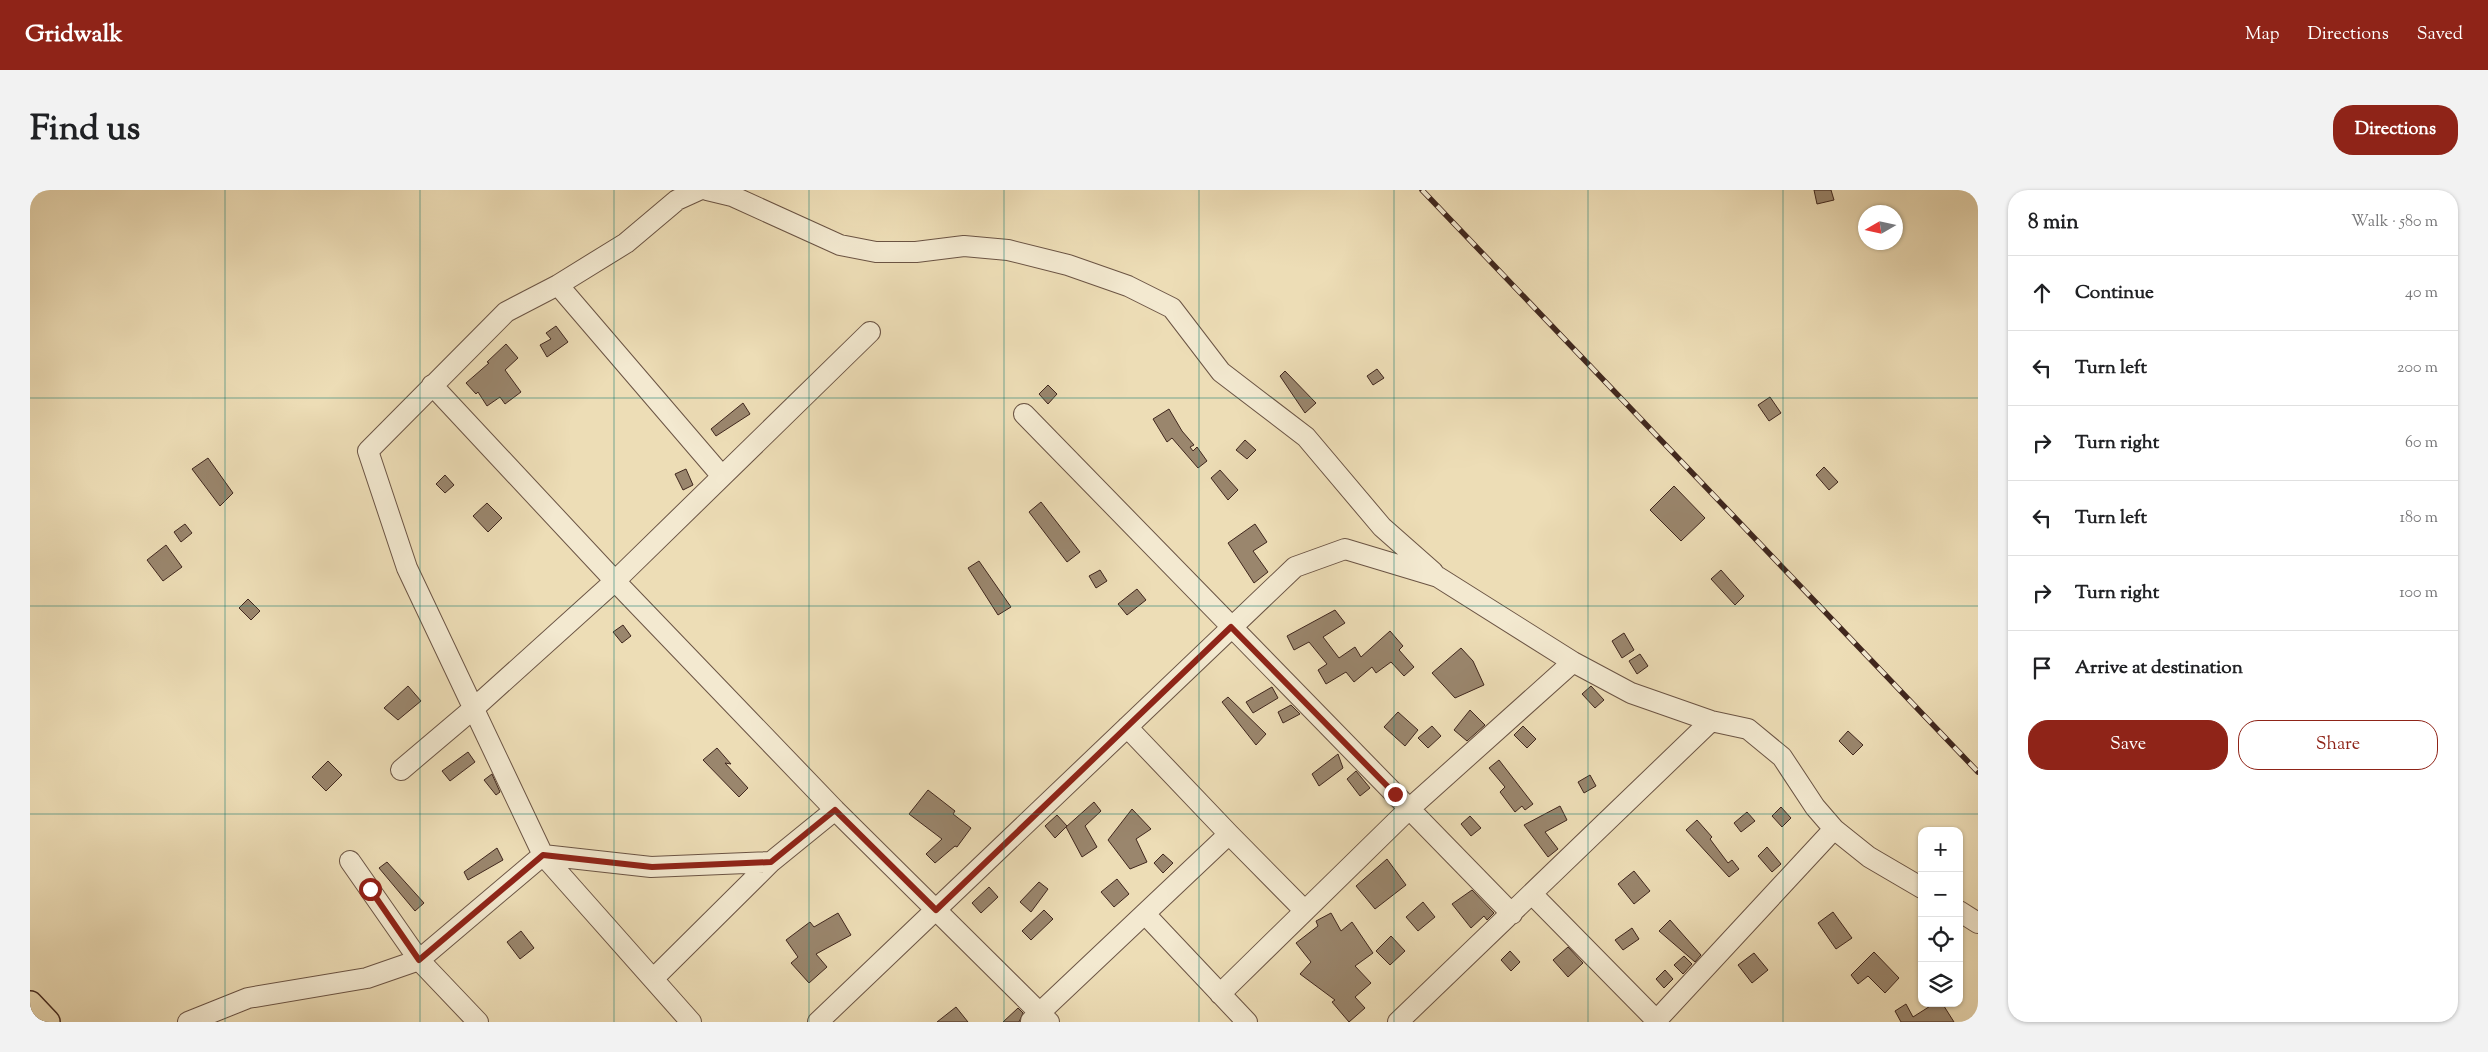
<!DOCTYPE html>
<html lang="en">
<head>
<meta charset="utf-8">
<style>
	:root { --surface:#fff; --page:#f2f2f2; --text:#202124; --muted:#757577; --line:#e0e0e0; --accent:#8f2418 }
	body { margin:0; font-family:"Sorts Mill Goudy",serif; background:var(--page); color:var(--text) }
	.controls { position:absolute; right:15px; bottom:15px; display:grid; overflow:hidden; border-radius:10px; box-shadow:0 1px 4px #0004 }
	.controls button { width:45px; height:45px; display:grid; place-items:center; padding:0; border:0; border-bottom:1px solid var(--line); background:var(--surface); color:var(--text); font:25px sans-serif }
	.compass { position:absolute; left:1828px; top:15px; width:45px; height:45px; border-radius:50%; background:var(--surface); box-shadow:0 1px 4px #0004; rotate:261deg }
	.stop { position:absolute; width:15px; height:15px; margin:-11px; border:4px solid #8f2418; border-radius:50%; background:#fff }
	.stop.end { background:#8f2418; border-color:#fff; box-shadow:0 1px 5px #0008 }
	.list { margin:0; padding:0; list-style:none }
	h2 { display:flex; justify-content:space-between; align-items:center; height:65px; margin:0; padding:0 20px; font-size:21px }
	h2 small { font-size:16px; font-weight:400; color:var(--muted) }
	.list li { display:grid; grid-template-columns:32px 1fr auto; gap:15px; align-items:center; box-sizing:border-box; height:75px; padding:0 20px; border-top:1px solid var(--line) }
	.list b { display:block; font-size:19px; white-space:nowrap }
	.list em { font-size:16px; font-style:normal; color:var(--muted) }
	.actions { display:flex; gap:10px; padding:15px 20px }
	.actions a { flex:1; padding:11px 0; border:1px solid var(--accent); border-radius:20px; text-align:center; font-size:18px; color:var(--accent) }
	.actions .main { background:var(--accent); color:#fff }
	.icon { flex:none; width:28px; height:28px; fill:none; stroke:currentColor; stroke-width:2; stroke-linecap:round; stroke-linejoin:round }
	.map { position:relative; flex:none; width:1948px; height:832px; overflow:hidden; border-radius:20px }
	header { display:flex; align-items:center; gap:30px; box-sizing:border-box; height:70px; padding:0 25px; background:var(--accent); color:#fff }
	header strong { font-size:24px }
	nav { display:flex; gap:28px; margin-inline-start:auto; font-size:18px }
	.intro { display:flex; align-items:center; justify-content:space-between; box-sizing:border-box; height:120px; padding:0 30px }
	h1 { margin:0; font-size:35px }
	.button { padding:12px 22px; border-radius:20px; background:var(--accent); color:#fff; font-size:18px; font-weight:700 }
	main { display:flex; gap:30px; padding:0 30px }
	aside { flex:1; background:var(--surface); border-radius:20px; box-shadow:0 1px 4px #0004 }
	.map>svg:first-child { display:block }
	.building { fill:#9a866d; stroke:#40271e }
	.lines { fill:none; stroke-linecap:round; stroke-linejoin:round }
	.minor-casing { stroke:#6b5444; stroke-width:22 }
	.major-casing { stroke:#40271e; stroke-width:28 }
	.minor { stroke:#f3e9d0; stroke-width:20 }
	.major { stroke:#edddb6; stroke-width:25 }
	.rail-casing { stroke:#40271e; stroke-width:5.5 }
	.rail { stroke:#f3e9d0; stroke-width:4; stroke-dasharray:11; stroke-linecap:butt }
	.route { stroke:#8f2418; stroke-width:6 }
	.grid { fill:none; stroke:#0f766e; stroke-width:1; stroke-opacity:0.55 }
</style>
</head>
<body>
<header>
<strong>Gridwalk</strong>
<nav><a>Map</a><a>Directions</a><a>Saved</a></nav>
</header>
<div class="intro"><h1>Find us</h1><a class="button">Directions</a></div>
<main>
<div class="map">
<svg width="1948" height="832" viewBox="0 0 1948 832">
	<rect width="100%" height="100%" fill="#edddb6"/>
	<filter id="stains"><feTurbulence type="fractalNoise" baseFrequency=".004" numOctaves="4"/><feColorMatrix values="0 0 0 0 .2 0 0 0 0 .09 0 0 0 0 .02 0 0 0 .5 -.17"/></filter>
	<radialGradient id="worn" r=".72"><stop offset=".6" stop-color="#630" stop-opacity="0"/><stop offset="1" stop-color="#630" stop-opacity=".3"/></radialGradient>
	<path class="building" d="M1784 0H1801L1804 10 1787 14Z
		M526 136 538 152 517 167 510 155 521 149 516 143Z
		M476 154 488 168 475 180 491 202 475 214 470 207 457 216 448 202 446 204 436 193 459 173 457 172Z
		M1347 179 1354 188 1343 195 1337 186Z
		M1255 181 1286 213 1275 223 1250 186Z
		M1018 195 1027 204 1018 214 1009 204Z
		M1740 207 1751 223 1739 231 1728 215Z
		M713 213 720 224 686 246 681 239Z
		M1139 219 1152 241 1164 255 1160 257 1163 261 1167 257 1177 271 1168 278 1142 248 1137 252 1123 229Z
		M1215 250 1226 260 1217 269 1206 260Z
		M178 268 203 303 190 316 162 279Z
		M1794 277 1808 292 1799 300 1786 285Z
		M656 279 663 295 653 300 645 284Z
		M1190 280 1208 300 1198 310 1181 288Z
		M415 285 424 295 415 303 406 294Z
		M1644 296 1675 328 1651 351 1620 320Z
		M1011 312 1050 362 1037 372 999 322Z
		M457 313 472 328 458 342 443 326Z
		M155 334 162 343 151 352 144 342Z
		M1225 334 1237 352 1223 361 1238 382 1224 393 1198 353Z
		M136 355 152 377 133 391 117 370Z
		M949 371 981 417 968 425 938 378Z
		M1070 380 1077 391 1066 398 1059 386Z
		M1691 380 1714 406 1705 415 1681 389Z
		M1107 399 1116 410 1097 425 1088 414Z
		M218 409 230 421 221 430 209 418Z
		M1305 420 1315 433 1293 447 1309 468 1325 457 1331 467 1360 441 1373 456 1369 460 1384 477 1374 486 1361 472 1346 483 1342 477 1324 492 1316 482 1296 494 1288 480 1297 474 1279 452 1264 460 1257 446Z
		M593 435 601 446 592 453 583 442Z
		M1594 443 1604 460 1592 468 1582 451Z
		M1431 458 1443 471 1454 495 1425 508 1402 483Z
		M1610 464 1618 476 1607 484 1599 471Z
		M378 496 391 511 368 530 354 518Z
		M1561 496 1574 510 1565 518 1552 504Z
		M1242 497 1248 508 1223 523 1216 512Z
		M1198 507 1236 544 1226 555 1192 512Z
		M1261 515 1270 524 1253 533 1248 522Z
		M1440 520 1455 535 1437 551 1424 540Z
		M1368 522 1388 540 1375 556 1354 537Z
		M1402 536 1411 546 1398 558 1388 548Z
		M1493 536 1506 549 1497 558 1484 545Z
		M1818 541 1833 555 1823 565 1809 551Z
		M687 558 701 574 695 573 718 598 709 607 673 570Z
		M438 562 445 572 420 591 412 581Z
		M1308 564 1313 578 1289 596 1282 584Z
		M1469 570 1503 614 1495 620 1492 616 1485 622 1470 602 1475 597 1459 578Z
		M298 571 312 585 296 601 282 587Z
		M1326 581 1340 598 1330 606 1317 589Z
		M462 584 470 602 466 605 454 590Z
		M1560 585 1566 596 1554 603 1548 592Z
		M898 600 925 621 923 624 941 638 927 657 925 656 905 673 896 664 912 649 879 624Z
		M1064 612 1071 621 1055 636 1067 657 1052 667 1036 637Z
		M1530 616 1537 630 1515 642 1528 659 1518 667 1494 635Z
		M1751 617 1761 628 1752 637 1742 626Z
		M1102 619 1121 639 1106 649 1117 672 1100 679 1078 650Z
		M1717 622 1725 631 1711 642 1704 633Z
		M1027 625 1037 636 1025 648 1015 636Z
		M1440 626 1451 638 1441 646 1431 634Z
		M1667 630 1682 647 1680 649 1698 673 1702 670 1709 679 1699 687 1656 640Z
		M1737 657 1751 674 1742 682 1728 666Z
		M467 658 473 670 438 690 434 682Z
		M1133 664 1143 673 1133 683 1124 673Z
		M1357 669 1376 695 1345 719 1326 696Z
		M357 672 394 713 385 721 349 678Z
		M1604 681 1620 701 1604 714 1588 694Z
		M1087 689 1099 704 1084 717 1071 702Z
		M1009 692 1018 699 1001 722 990 712Z
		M959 697 968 707 951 723 942 713Z
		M1442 700 1464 723 1457 730 1454 726 1441 738 1422 714Z
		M1393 712 1405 727 1388 741 1376 727Z
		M1014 720 1023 729 1001 750 992 741Z
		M1803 722 1822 748 1806 759 1788 733Z
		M808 723 821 745 786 764 797 777 779 793 761 773 768 767 756 750 780 732 784 737Z
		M1301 723 1311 741 1322 732 1343 763 1325 776 1341 793 1325 807 1335 818 1319 832 1302 812 1305 810 1270 784 1281 772 1266 753 1288 736 1286 731Z
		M1640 730 1671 765 1665 772 1629 741Z
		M1602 738 1609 749 1593 760 1585 750Z
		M491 741 504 758 490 769 477 752Z
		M1361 746 1375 761 1360 775 1346 761Z
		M1538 757 1553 773 1538 787 1523 770Z
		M1480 761 1490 772 1481 781 1471 770Z
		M1844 762 1869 788 1855 803 1838 786 1828 794 1821 785Z
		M1724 763 1738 780 1722 793 1708 775Z
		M1654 766 1662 774 1653 784 1644 775Z
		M1635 780 1643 789 1634 798 1626 789Z
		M1905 813H1912L1924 832H1871L1865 821 1876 814 1883 827Z
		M926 817 938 832H907Z
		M988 818 993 823 989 832H973Z"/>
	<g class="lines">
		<g class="minor-casing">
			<path id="minor" d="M677 0 702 6 810 55 846 62H886L934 56 978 60 1038 75 1098 96 1142 118 1191 182 1276 247 1352 337 1403 382
				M528 95 691 285
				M402 195 585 391 805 620 1019 832
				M994 224 1482 724
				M1097 537 1199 644 1275 721
				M371 580 443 519 585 391 840 142
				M320 671 389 770 448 832
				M1502 704 1628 832
				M1929 721 1948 733
				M1115 724 1217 832
				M623 789 741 672
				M1190 804 1379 619 1543 472
				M1001 831 1199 644
				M158 832 218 808 337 788 389 770 513 665 621 677 741 672 805 620
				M661 832 513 665 377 378 338 261 476 122 528 95 596 53 647 10 669 0
				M788 832 1265 377 1315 359 1408 387 1543 472 1601 503 1681 531 1718 539 1752 567 1785 617 1804 639 1839 667 1892 698
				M1368 832 1681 531
				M1625 832 1804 639"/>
		</g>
		<g class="major-casing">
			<path id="major" d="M0 814 17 832"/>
		</g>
		<use href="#minor" class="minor"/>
		<use href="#major" class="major"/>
		<g class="rail-casing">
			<path id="rail" d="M1392 0 1948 582"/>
		</g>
		<use href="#rail" class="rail"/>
	</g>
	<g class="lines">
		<path class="route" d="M340 699 389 770 513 665 622 677 741 672 805 620 906 720 1201 437 1365 604"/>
	</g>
	<path class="grid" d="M195 0V832M390 0V832M584 0V832M779 0V832M974 0V832M1169 0V832M1364 0V832M1558 0V832M1753 0V832M0 208H1948M0 416H1948M0 624H1948"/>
	<rect width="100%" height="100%" filter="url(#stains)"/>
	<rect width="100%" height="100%" fill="url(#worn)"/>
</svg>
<div class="controls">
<button>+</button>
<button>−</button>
<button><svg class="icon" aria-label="locate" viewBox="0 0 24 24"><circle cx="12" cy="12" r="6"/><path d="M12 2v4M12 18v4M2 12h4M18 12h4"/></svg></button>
<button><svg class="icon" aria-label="layers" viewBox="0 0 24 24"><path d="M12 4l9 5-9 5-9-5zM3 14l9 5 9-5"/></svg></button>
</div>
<svg class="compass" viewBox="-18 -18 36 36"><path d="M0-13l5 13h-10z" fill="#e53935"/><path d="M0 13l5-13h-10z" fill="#757577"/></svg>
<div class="stop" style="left:340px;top:699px"></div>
<div class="stop end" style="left:1365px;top:604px"></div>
</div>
<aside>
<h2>8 min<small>Walk · 580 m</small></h2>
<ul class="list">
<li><svg class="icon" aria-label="ahead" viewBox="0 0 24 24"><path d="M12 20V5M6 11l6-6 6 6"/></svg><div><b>Continue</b></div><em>40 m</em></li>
<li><svg class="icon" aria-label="left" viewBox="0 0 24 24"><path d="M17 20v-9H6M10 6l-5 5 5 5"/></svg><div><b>Turn left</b></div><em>200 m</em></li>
<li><svg class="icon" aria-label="right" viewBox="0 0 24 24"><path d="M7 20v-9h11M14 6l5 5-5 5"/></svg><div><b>Turn right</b></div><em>60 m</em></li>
<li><svg class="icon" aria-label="left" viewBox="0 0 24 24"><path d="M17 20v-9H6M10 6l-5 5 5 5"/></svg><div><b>Turn left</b></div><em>180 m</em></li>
<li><svg class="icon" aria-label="right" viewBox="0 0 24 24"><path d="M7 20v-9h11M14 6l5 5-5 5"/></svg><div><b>Turn right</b></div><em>100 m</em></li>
<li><svg class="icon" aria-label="arrive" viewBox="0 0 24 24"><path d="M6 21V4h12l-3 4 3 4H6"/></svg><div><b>Arrive at destination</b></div></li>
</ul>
<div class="actions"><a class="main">Save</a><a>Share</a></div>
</aside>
</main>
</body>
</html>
